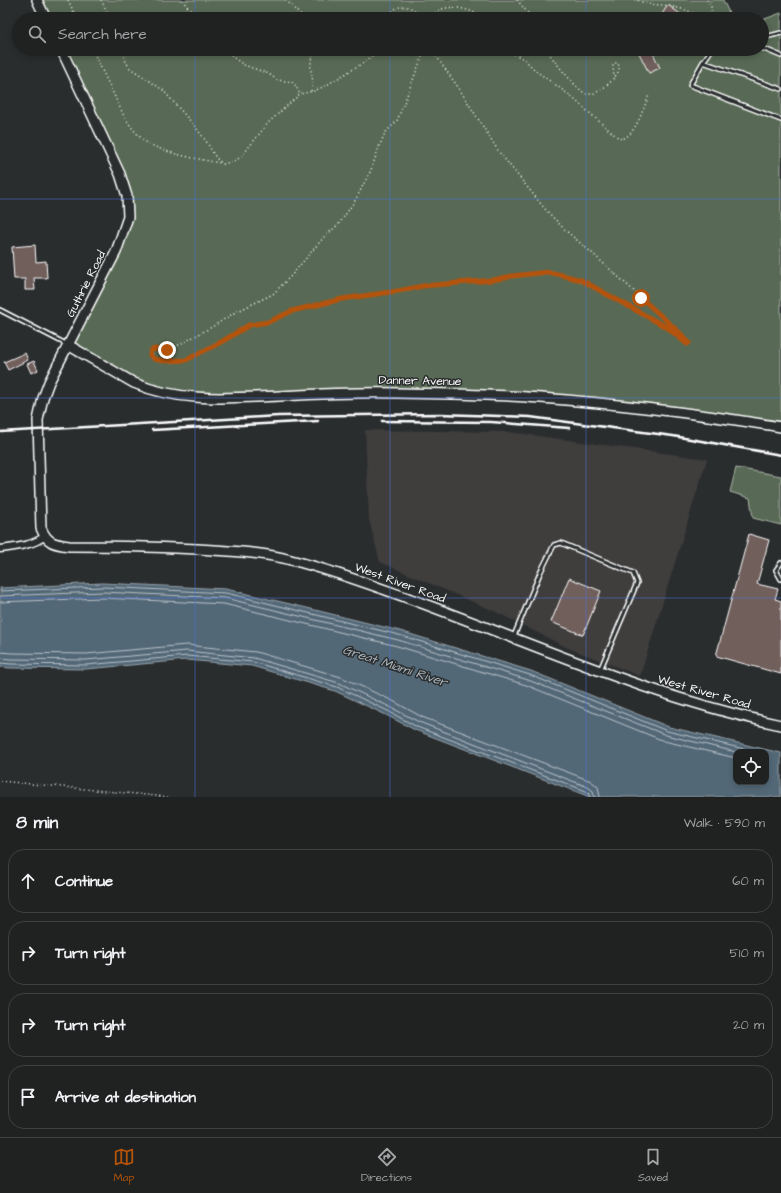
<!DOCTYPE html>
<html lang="en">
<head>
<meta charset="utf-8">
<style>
	:root { --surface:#202222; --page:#282a2a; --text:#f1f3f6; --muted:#a2a4a5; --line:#3d3f40; --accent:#b45309 }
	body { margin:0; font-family:"Architects Daughter",sans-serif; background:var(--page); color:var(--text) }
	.controls { position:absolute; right:12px; bottom:12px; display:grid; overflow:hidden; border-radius:8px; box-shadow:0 2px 6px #0003 }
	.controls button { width:36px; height:36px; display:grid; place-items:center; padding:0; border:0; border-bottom:1px solid var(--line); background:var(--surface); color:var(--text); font:20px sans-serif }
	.stop { position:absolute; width:12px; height:12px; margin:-9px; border:3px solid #b45309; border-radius:50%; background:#fff }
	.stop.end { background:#b45309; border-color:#fff; box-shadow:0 1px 4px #0008 }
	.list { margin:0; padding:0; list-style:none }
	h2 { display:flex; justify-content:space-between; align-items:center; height:52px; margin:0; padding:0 16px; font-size:17px }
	h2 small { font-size:13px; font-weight:400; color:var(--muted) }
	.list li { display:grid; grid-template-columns:26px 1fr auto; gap:12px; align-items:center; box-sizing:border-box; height:64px; margin:0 8px 8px; padding:0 8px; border:1px solid var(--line); border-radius:16px }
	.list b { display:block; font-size:15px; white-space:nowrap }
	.list em { font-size:13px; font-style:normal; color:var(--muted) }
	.icon { flex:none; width:22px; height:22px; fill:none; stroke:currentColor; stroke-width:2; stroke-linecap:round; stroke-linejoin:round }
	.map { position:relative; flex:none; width:781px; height:797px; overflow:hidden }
	.search { position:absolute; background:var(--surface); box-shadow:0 2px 6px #0003; left:12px; right:12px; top:12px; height:44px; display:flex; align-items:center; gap:10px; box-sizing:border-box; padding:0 14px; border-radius:22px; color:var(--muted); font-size:15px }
	.sheet { height:340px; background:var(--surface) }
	nav { display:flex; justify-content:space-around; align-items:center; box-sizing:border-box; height:56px; border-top:1px solid var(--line); background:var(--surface); font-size:11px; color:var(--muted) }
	nav a { display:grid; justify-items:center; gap:2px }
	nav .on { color:var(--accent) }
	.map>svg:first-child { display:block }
	.built { fill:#3f3c3c }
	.green { fill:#586b55; stroke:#acb5aa }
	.water { fill:#536877; stroke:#98a4ad; fill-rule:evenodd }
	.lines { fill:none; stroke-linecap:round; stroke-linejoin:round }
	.shore { stroke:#bac3c9; stroke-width:1 }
	.building { fill:#715e5c; stroke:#fff }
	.lane-casing { stroke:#fff; stroke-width:6 }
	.street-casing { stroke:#fff; stroke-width:9 }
	.secondary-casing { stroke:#fff; stroke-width:12 }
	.path { stroke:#fff; stroke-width:1.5; stroke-dasharray:1 3; stroke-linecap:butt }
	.lane { stroke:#2a2d2e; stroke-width:3 }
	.street { stroke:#2a2d2e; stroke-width:6 }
	.secondary { stroke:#2a2d2e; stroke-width:9 }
	.rail { stroke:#fff; stroke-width:2.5 }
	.route { stroke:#b45309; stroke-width:5 }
	.grid { fill:none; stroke:#4a71e0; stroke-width:1; stroke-opacity:0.55 }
	.labels { text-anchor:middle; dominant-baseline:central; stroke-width:3; stroke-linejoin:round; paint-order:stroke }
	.street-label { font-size:12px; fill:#fff; stroke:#2a2d2e }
	.water-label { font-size:13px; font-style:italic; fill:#a9b4bb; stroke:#2a2d2e }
</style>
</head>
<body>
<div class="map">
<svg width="781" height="797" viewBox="0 0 781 797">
	<rect width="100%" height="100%" fill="#2a2d2e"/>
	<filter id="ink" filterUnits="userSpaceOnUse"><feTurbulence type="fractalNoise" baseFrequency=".025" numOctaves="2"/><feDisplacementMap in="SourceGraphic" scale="8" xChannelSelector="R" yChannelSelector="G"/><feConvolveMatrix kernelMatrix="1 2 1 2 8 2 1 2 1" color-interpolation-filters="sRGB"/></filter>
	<g filter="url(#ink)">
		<path class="built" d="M365 430 509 432 707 459 640 676 568 648 494 611 380 562 369 520Z"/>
		<path class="green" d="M37 0H723L732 19H46Z
			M781 13V427L483 394 220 399 154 390 68 345 121 240 127 196 61 49H762V20Z
			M736 468 781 476V525L753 518 750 498 730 492Z"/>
		<path class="water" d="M102 583 226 589 307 608 400 631 531 671 669 727 781 753V797H590L415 730 386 715 335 691 252 666 187 660 86 669 10 668 0 667V588ZM736 752H766V782H736Z"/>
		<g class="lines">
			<path class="shore" d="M0 591 103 587 226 593 399 635 530 675 667 731 757 752
				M0 596 102 592 225 598 398 640 528 680 666 735 736 752
				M0 602 102 598 224 604 397 646 526 685 664 741 736 758
				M0 652 12 653 86 654 186 645 256 652 341 677 393 701 422 717 591 781 598 787 600 797
				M0 658 11 659 86 660 187 651 254 658 339 683 390 707 419 722 588 787 593 791 594 797
				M0 663 11 664 86 665 187 656 253 662 337 687 388 711 417 727 586 791 589 794V797"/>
		</g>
		<path class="building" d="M668 5 687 19H668L662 14Z
			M637 49H651L660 68 649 73Z
			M35 245 36 262 46 261 47 278H34L35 290H25V279H14L12 247Z
			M25 353 28 360 8 370 4 362Z
			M34 361 38 370 31 373 27 364Z
			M749 534 769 540 757 584 778 589 775 599 781 601V674L716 656Z
			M569 578 601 591 583 635 551 622Z"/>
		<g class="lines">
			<g class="lane-casing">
				<path id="lane" d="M762 38 781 33
					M762 48 781 56
					M703 62 712 49
					M781 89 703 62 690 85 781 120
					M0 310 66 344
					M781 563 776 570 781 579
					M514 636 540 573 554 545 561 543 633 573 637 583 600 670"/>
			</g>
			<g class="street-casing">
				<path id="street" d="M0 549C16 547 32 546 45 536"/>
			</g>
			<g class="secondary-casing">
				<path id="secondary" d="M37 0 46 19
					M61 49 120 174 127 196 128 217 116 252 49 382 43 398 38 420 41 528C47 543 54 544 69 546 117 546 165 547 214 550 240 552 266 553 291 560 331 570 369 584 408 598 532 643 652 698 781 725
					M68 345 134 383C181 403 230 398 279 396 318 394 358 392 397 393 445 394 493 394 541 398 621 404 701 414 781 427"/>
			</g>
			<path class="path" d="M68 0 77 19
				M101 0 111 19
				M182 0 191 11 200 19
				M286 0 304 19
				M517 0 533 19
				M638 0C648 6 659 4 670 6 683 9 695 13 707 18L710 16C713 9 711 5 707 0
				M389 19C393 0 416 5 422 19
				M430 19C441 0 470 8 486 19
				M92 49 124 116C130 126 137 135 146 142 162 153 202 160 221 163
				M122 49 126 62 130 68 163 90 193 124 206 141 216 158 223 164 234 161 241 157 268 123 300 94 314 91 325 86 368 60 378 49
				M226 49 234 58 244 65 269 74 277 80 292 82 295 85 300 94
				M425 49 397 121 385 133 379 147 371 170 356 199 339 224 324 237 290 277 273 294 234 313 212 327 173 348C166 351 160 347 153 350L151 353V357L158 360 170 362 186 360 223 341 245 326 268 322 292 311 342 299 398 291 423 286 493 280 512 277 548 272 570 277 585 283 668 328 687 344 689 343 679 332 592 253 565 230 545 209 499 152 458 87 431 49
				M508 49 512 53 524 59 536 71 568 94 616 136 621 139C635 137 644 107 649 95
				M546 49C552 58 578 92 587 94 594 96 609 85 613 79 617 74 621 70 618 63H616L613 66 614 78
				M311 91C317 77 304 68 316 49
				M0 781 168 797"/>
			<use href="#lane" class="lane"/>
			<use href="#street" class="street"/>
			<use href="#secondary" class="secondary"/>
			<path class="rail" d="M382 421 491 422 569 428
				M152 430 318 421
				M0 432 278 416 440 414 530 417 673 436 781 455"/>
		</g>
	</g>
	<g class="lines" filter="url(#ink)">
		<path class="route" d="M167 350 154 349 151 351 150 355 154 359 164 361 186 360 223 341 249 325 268 322 292 311 342 299 398 291 423 286 493 280 512 276 548 272 562 275 581 280 668 328 687 344 689 343 679 332 641 298"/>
	</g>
	<path class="grid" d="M195 0V19M390 0V19M586 0V19M195 49V797M390 49V797M586 49V797M0 199H781M0 398H781M0 598H781"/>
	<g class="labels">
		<g class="street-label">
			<text transform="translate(86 284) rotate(-63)">Guthrie Road</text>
			<text transform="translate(420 381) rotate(1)">Danner Avenue</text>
			<text transform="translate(400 583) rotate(20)">West River Road</text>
			<text transform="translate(704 692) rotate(16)">West River Road</text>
		</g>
		<g class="water-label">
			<text transform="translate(395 666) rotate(18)">Great Miami River</text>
		</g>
	</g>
</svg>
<div class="controls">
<button><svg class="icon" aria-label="locate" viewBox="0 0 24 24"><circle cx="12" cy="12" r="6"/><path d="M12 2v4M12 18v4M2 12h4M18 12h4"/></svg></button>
</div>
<div class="stop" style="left:641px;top:298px"></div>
<div class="stop end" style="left:167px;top:350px"></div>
<div class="search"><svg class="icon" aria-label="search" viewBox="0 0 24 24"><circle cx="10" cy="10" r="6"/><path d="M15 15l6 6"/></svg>Search here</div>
</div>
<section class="sheet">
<h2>8 min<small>Walk · 590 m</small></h2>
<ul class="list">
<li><svg class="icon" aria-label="ahead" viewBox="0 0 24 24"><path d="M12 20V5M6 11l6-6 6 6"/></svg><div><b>Continue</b></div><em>60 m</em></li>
<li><svg class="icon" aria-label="right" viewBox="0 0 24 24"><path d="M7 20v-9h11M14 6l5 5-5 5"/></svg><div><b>Turn right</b></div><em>510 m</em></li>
<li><svg class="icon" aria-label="right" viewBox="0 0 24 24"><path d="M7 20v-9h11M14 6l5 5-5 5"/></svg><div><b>Turn right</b></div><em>20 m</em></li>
<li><svg class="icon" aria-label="arrive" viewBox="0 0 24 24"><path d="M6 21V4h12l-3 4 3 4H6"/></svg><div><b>Arrive at destination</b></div></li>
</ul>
</section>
<nav>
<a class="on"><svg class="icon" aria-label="map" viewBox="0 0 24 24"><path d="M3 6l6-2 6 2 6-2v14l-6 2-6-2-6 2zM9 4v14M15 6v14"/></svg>Map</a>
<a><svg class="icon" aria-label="directions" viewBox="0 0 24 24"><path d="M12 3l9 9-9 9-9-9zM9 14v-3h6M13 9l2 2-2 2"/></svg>Directions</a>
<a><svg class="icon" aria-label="saved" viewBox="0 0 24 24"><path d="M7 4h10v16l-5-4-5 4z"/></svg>Saved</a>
</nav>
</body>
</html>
